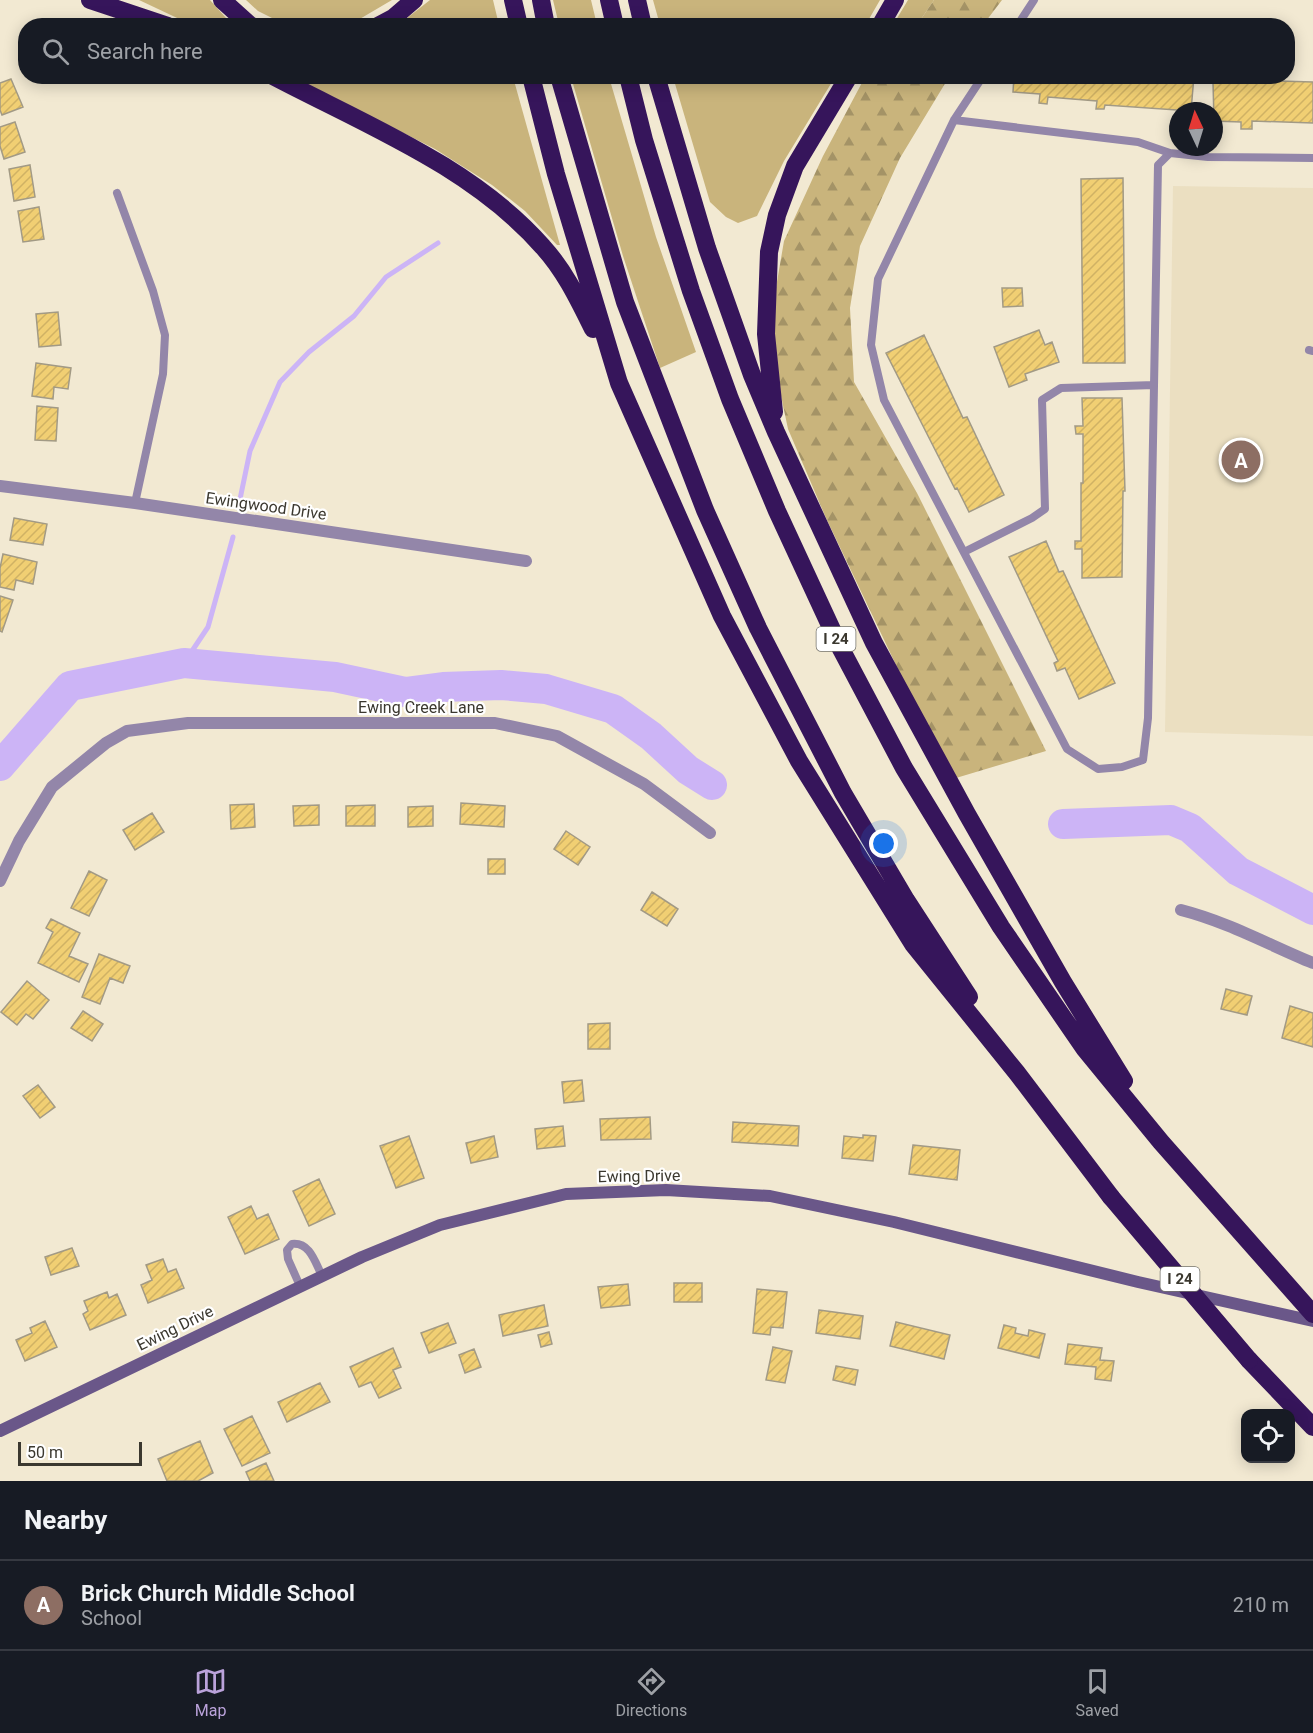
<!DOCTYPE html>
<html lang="en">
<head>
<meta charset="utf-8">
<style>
	:root { --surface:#171b24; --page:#20242c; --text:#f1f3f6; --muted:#9ea1a6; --line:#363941; --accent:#baa2da }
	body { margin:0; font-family:Roboto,sans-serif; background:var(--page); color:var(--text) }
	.controls { position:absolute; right:18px; bottom:18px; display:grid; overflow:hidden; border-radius:12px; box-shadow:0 3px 15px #0003 }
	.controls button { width:54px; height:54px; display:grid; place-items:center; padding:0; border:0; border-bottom:2px solid var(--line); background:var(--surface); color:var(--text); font:30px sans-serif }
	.compass { position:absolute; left:1169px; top:102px; width:54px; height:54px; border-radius:50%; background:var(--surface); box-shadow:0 3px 15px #0003; rotate:356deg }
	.scale { position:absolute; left:18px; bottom:15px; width:124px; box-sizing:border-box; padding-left:6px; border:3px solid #3b382f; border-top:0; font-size:16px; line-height:21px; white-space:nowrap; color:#3b382f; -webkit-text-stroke:4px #fff; paint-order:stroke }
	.you { position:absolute; left:884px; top:844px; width:21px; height:21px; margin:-15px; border:4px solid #fff; border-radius:50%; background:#1a73e8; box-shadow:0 0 0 9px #1a73e833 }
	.badge { display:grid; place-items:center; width:39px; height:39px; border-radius:50%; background:var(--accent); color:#fff; font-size:20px; font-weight:700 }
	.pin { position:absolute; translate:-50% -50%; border:3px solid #fff; box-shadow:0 2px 6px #0006 }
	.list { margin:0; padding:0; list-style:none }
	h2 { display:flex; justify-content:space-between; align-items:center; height:78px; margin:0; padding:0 24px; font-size:26px }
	h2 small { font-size:20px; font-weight:400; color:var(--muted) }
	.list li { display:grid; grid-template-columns:39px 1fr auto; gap:18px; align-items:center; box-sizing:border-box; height:90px; padding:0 24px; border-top:2px solid var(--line) }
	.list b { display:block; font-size:22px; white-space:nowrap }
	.list p { margin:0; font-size:20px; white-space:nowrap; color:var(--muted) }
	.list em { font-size:20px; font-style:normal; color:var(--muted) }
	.icon { flex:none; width:33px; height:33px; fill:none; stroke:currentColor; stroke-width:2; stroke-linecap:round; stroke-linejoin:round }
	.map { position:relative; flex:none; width:1313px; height:1481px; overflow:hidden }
	.search { position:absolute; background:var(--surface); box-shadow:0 3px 15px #0003; left:18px; right:18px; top:18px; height:66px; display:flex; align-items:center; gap:15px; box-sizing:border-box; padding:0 21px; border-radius:24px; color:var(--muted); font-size:22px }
	.sheet { height:168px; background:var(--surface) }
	nav { display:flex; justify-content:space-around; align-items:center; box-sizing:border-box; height:84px; border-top:2px solid var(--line); background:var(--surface); font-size:16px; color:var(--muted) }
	nav a { display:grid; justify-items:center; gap:3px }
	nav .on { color:var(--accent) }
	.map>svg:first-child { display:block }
	.built { fill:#ebdfc1 }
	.grass { fill:#c9b47c }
	.forest { fill:url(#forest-firs) }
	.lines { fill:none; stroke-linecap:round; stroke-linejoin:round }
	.stream { stroke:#ccb4f6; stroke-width:5 }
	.river { stroke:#ccb4f6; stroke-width:30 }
	.building { fill:url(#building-hatch); stroke:#a29a85; stroke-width:1.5 }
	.lane { stroke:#9386a9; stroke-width:8 }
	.street { stroke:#9386a9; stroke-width:12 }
	.secondary { stroke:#6a5789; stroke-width:12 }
	.highway { stroke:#36155b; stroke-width:18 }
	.highway-bridge { stroke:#36155b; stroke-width:18 }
	.labels { text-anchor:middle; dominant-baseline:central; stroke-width:4.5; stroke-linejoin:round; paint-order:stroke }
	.shield { fill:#fff; stroke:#76746d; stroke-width:1.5 }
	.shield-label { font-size:15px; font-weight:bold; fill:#3b382f }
	.street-label { font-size:16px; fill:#3b382f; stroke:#fff }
</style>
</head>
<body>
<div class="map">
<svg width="1313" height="1481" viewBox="0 0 1313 1481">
	<defs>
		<pattern id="forest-firs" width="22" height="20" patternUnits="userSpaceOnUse" patternTransform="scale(1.5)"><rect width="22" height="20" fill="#c9b47c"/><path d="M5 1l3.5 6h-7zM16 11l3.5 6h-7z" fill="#a49366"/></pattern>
		<pattern id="building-hatch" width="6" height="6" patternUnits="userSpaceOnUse" patternTransform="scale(1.5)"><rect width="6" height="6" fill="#f1cf73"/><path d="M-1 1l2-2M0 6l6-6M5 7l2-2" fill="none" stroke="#d0b264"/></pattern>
	</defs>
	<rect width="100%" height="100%" fill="#f2e9d2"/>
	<path class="built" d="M1173 186 1313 188V736L1165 732Z"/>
	<path class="grass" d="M139 0H210L226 18 236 25H192Z
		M246 0H392L358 20 337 25 288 26 258 11Z
		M430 0H493L499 25 397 26Z
		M553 0H591L597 25H559Z
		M653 0H880L865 26 660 25Z
		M908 0H934L917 25H893Z
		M293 77H513L560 245H557L525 211 492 185 435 149Z
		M571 77H609L656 237 696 352 660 368 623 256Z
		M673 77H835L784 161 757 216 738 223 726 217 710 202Z"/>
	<path class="forest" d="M934 0H1002L983 25H917Z
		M865 77H949L900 158 860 246 850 308 854 382 917 493 1046 751 956 778 906 686 826 518 788 429 776 372 773 305 784 241 823 156Z"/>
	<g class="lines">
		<path class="stream" d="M239 504 250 451 280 382 309 352 354 316 386 277 438 243
			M184 663 208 627 233 537"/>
		<path class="river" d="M0 766 70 686 184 663 335 677 405 692 443 687 501 685 546 689 613 709 651 736 688 770 712 785
			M1063 824 1171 820 1190 828 1238 871 1313 910"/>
	</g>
	<path class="building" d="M1014 76H1194L1191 111 1105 105 1104 109H1096L1097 101 1048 97 1047 104 1039 103 1040 94 1013 92Z
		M11 79 23 107 2 115 0 110V83Z
		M1242 80 1313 82V123L1252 121V129H1241V122L1214 121 1213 82 1241 83Z
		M15 122 25 152 4 159 0 146V127Z
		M30 165 35 197 14 201 9 169Z
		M1123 178 1125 363H1083L1081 179Z
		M39 207 44 239 23 242 18 211Z
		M1002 288H1022L1023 306 1003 307Z
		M58 312 61 345 39 347 36 314Z
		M1039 330 1045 345 1052 342 1059 362 1025 374 1027 380 1009 387 994 347Z
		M924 335 963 418 967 417 1004 495 969 512 957 488 955 489 886 353Z
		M36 363 71 368 68 389 54 387 53 399 32 396Z
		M1082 398H1122L1125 491H1123L1122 577 1082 578V549H1075V541H1081V483H1083V434H1076L1075 426H1083Z
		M37 406 58 408 56 441 35 440Z
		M14 518 47 524 43 545 10 540Z
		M1046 541 1059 572 1063 571 1115 683 1079 699 1065 668 1057 671 1054 663 1058 661 1009 557Z
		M3 554 37 562 33 584 16 580 14 590 0 587V568Z
		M0 596 13 600 2 632 0 631Z
		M461 803 505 806 504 827 460 824Z
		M254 804 255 827 231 829 230 805Z
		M319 805V825L294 826 293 806Z
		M375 805V826H346V806Z
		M433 806V826L408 827V807Z
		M152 813 164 832 135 850 123 830Z
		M566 831 590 847 578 865 554 849Z
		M488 859H505V874H488Z
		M89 871 107 880 89 916 71 908Z
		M652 892 678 909 667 926 641 910Z
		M51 919 80 933 69 956 88 964 79 982 38 963 53 932 46 928Z
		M99 954 130 966 123 983 110 978 100 1004 82 997Z
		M27 981 49 1000 33 1019 26 1014 17 1025 1 1012Z
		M1226 989 1252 996 1247 1015 1221 1009Z
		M1290 1006 1313 1013V1047L1282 1038Z
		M83 1011 103 1024 92 1041 71 1028Z
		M610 1023V1049H588V1024Z
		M582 1080 584 1101 564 1103 562 1082Z
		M38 1085 55 1107 40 1118 23 1096Z
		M650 1117 651 1139 601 1140 600 1119Z
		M733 1122 799 1126 798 1146 732 1142Z
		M563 1126 565 1146 537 1149 535 1129Z
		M863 1135 876 1136 873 1161 842 1158 844 1136 863 1138Z
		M409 1136 424 1178 396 1188 380 1146Z
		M494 1136 498 1157 471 1163 466 1143Z
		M913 1145 960 1150 957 1180 909 1174Z
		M319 1179 335 1214 309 1226 293 1191Z
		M251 1206 257 1219 268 1214 279 1239 245 1254 228 1217Z
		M72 1248 79 1266 51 1275 45 1257Z
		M163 1259 168 1272 176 1269 184 1288 148 1303 141 1285 152 1280 146 1265Z
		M674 1283H702V1302H674Z
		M628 1284 630 1305 601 1308 598 1287Z
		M757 1289 787 1292 783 1328 771 1327 770 1335 753 1333Z
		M107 1292 109 1298 117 1294 126 1315 90 1330 83 1314 88 1311 84 1301Z
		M544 1305 548 1326 503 1336 499 1315Z
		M819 1310 863 1316 860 1339 816 1333Z
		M45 1321 57 1347 25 1361 16 1340 32 1333 30 1328Z
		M896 1322 950 1335 944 1359 890 1346Z
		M448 1323 456 1343 429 1353 421 1333Z
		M1004 1325 1016 1328 1015 1333 1028 1336 1029 1330 1045 1334 1039 1358 998 1348Z
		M549 1332 552 1344 541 1347 538 1335Z
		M1068 1344 1102 1348 1100 1360 1114 1361 1111 1381 1095 1379 1096 1367 1065 1364Z
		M773 1347 792 1351 785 1383 766 1380Z
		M393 1348 401 1367 393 1370 401 1388 379 1398 371 1382 359 1387 350 1367Z
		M474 1349 481 1367 465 1373 459 1355Z
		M836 1366 858 1370 855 1385 833 1380Z
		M320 1383 330 1402 287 1422 278 1402Z
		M252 1416 270 1453 242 1466 224 1429Z
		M200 1441 213 1473 198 1481H167L158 1459Z
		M266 1463 274 1481H250L246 1472Z"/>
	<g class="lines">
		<path class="lane" d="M1017 26 1034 0
			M983 76 954 120 878 279 871 345 884 400 1067 749 1098 769 1122 767 1143 760 1148 718 1158 165 1170 153 1208 157 1313 158
			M954 120 1138 142 1170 153
			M117 193 153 291 165 335 163 374 135 503
			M1309 350 1313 351
			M964 552 1032 518 1045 509 1042 400 1061 388 1154 385
			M300 1286 288 1259 287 1250 292 1244C310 1242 315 1262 322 1276"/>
		<path class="street" d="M0 486 135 503 526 561
			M0 881 19 841 52 787 106 743 127 731 188 723H495L557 736 644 784 710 833
			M1181 910C1228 922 1269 945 1313 963"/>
		<path class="secondary" d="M0 1431 362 1257 440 1225 566 1194 666 1190 770 1196 894 1222 1138 1282 1313 1321"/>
		<path class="highway" d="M90 0 168 26
			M222 0 251 26
			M513 0 519 26
			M541 0 546 26
			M609 0 615 26
			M637 0 643 26
			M378 26 393 18 414 0
			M880 26 895 0
			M273 76C366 125 473 167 543 247 565 271 579 301 593 329
			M531 76 556 174 619 383 722 616 799 761 913 944 1017 1073 1111 1197
			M559 76 625 302 705 510 758 628 843 793 906 900 969 997
			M628 76 644 140 691 291 730 399 777 511 840 647 904 768 1001 927 1084 1048 1161 1142 1313 1314
			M656 76 707 248 752 375 776 432 874 643 967 814 1063 982 1124 1081
			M774 412 766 334 769 252 777 215 795 166 849 76
			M1249 1360 1313 1427"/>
		<path class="highway-bridge" d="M1111 1197 1249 1360"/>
	</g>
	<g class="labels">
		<g class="shield">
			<rect x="816.5" y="627" width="39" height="24" rx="4.5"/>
			<rect x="1160.5" y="1267" width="39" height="24" rx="4.5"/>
		</g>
		<g class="shield-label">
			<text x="836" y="639">I 24</text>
			<text x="1180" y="1279">I 24</text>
		</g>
		<g class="street-label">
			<text transform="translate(266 506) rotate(8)">Ewingwood Drive</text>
			<text x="421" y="707">Ewing Creek Lane</text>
			<text transform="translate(639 1176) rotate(-1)">Ewing Drive</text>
			<text transform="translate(175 1328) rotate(-26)">Ewing Drive</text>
		</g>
	</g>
</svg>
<div class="controls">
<button><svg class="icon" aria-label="locate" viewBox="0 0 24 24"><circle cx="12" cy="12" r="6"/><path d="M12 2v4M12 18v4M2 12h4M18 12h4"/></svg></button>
</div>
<svg class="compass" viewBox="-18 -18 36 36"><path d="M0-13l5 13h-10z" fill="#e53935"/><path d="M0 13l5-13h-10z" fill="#9ea1a6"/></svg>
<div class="scale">50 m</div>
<div class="you"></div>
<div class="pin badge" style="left:1241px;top:460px;background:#8d6e63">A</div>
<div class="search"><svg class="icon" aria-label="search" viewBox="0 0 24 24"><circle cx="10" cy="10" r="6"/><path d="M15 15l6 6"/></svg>Search here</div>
</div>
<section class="sheet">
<h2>Nearby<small></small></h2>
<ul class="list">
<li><span class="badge" style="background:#8d6e63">A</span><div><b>Brick Church Middle School</b><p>School</p></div><em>210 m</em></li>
</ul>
</section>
<nav>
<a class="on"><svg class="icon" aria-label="map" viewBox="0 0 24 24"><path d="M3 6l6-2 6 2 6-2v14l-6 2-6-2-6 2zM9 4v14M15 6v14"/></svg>Map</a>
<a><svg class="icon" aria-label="directions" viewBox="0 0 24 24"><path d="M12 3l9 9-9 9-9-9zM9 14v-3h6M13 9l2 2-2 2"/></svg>Directions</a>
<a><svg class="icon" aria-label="saved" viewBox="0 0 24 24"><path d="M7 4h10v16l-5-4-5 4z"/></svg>Saved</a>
</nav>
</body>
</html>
